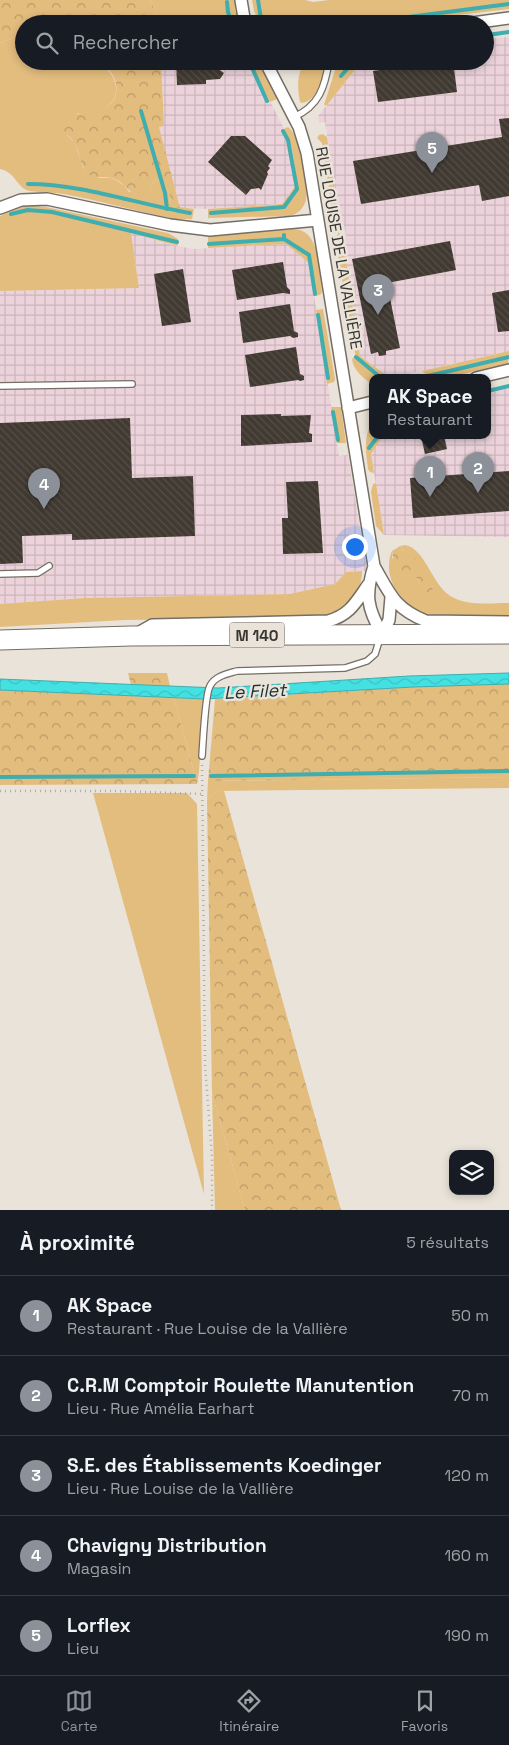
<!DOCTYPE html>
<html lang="fr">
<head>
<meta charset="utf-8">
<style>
	:root { --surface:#171b24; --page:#20242c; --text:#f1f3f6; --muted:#9ea1a6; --line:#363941; --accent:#8c9099 }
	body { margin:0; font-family:"Space Grotesk",sans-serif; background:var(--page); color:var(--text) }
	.controls { position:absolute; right:15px; bottom:15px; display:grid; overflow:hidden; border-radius:10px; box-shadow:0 2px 8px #0003 }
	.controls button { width:45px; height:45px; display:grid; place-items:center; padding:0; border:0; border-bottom:1px solid var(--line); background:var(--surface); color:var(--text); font:25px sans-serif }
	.you { position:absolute; left:354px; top:546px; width:18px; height:18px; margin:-12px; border:4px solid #fff; border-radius:50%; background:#1a73e8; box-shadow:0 0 0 8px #1a73e833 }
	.badge { display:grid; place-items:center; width:32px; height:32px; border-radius:50%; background:var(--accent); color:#fff; font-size:16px; font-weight:700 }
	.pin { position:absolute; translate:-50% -41px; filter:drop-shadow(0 1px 2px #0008) }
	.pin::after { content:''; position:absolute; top:26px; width:18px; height:15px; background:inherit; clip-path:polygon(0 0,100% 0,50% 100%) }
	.popup { position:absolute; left:369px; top:374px; width:122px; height:65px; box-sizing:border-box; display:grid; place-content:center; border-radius:10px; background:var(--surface); filter:drop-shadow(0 1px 4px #0005); font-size:16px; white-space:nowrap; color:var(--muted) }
	.popup b { font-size:19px; color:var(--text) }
	.popup::after { content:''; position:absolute; left:50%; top:100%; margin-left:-10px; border:10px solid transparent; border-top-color:var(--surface) }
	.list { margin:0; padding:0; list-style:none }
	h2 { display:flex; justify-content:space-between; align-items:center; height:65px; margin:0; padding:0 20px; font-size:21px }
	h2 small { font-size:16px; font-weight:400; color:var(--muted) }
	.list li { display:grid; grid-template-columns:32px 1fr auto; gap:15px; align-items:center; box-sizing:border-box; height:80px; padding:0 20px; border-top:1px solid var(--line) }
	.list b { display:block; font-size:19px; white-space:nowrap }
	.list p { margin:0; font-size:16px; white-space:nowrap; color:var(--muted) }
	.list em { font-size:16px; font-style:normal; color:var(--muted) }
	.icon { flex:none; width:28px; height:28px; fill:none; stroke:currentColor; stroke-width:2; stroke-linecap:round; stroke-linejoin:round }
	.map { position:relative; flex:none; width:509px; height:1210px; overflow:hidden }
	.search { position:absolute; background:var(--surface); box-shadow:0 2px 8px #0003; left:15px; right:15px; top:15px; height:55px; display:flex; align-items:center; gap:12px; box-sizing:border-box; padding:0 18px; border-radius:28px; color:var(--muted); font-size:19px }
	.sheet { height:465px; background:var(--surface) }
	nav { display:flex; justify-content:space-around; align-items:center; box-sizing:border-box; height:70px; border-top:1px solid var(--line); background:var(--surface); font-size:14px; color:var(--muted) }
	nav a { display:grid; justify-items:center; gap:2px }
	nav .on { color:var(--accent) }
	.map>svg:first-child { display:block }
	.industrial { fill:url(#industrial-grid) }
	.green { fill:#e3bd7e }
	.forest { fill:url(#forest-crowns) }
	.water { fill:url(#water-waves); stroke:#40adae }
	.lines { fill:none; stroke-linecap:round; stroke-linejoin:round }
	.stream { stroke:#40adae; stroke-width:4 }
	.building { fill:url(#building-back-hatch) }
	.lane-casing { stroke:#746e64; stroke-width:8 }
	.street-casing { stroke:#746e64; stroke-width:14 }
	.primary-casing { stroke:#746e64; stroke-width:21 }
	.path { stroke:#b1aba3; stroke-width:2.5; stroke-dasharray:1 4; stroke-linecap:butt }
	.lane { stroke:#fff; stroke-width:5.5 }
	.street { stroke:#fff; stroke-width:11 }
	.primary { stroke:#fff; stroke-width:19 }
	.labels { text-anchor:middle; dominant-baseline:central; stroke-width:5; stroke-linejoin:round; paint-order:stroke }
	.shield { fill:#eae3d9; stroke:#6d6963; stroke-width:1 }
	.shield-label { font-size:15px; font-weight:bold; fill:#383531 }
	.street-label { font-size:16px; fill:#383531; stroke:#eae3d9 }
	.water-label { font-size:18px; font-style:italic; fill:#1a3334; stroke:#eae3d9 }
</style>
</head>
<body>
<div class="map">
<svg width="509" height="1210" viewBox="0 0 509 1210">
	<defs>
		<pattern id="industrial-grid" width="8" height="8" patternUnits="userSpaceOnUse" patternTransform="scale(1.25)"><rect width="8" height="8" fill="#ecd3db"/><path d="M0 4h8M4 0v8" fill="none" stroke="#cbb6bc"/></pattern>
		<pattern id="forest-crowns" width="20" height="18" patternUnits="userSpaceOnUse" patternTransform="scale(1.25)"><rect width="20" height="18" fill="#e3bd7e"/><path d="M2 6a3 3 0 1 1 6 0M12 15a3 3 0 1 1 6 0" fill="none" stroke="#b99a68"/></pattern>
		<pattern id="water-waves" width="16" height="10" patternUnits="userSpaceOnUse" patternTransform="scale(1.25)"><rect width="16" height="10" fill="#44e1e3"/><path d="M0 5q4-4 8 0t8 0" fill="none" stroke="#3cc2c3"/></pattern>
		<pattern id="building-back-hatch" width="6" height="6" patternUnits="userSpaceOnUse" patternTransform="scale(1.25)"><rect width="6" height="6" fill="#403a32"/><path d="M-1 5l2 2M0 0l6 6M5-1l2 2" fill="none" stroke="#544e47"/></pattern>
	</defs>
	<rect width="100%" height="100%" fill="#eae3d9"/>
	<path class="industrial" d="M509 37V351L390 378 360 356 343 238 346 237 344 225H340L325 122 319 123 318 116 362 61H485V39Z
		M161 61H249L288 136 293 152 296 185 282 204 204 209 180 208 158 126H164Z
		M131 233 172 245 193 249 286 244 309 263 339 456 348 455 367 571 346 572 335 584 290 594 85 598 0 604V291L139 288Z
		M509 388V537L384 535 371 454 383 436H488V393Z"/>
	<path class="green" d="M150 0H235V10L240 24H161Z
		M252 0H305L313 2 329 0H509V9L382 24H260L254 11Z
		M24 33V61H97C115 71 126 96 104 108 95 113 86 113 77 113L67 135 75 143 83 168 99 178H111L116 180 125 186 129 192 151 188 153 183 157 180C168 184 171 196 171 206L194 209 192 219H174C137 211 101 201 64 194 53 192 41 193 30 191 17 189 16 172 0 169V43Z
		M249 61H258L277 99 270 102Z
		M305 61H324C326 75 317 101 302 103L300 102C297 87 297 74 305 61Z
		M338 61H362L327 105H324Z
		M288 127C299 133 309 188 306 200 304 208 298 214 290 216L208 218V209L282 204 296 185C295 166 294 146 284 129Z
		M323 134 327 137 340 226H335L334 222 322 143 317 138 319 135Z
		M26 205 46 207 168 233 178 239V246L131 233 139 288 0 291V216Z
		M293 229C321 229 319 271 322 292L320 295 314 296 309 263 286 244 208 248V237L211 236Z
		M339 232 343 238 360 356 390 378H372V384C364 379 353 370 352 359L355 356V353L335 239Z
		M323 309 335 379 334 382 327 384 316 310Z
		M509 351 508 364 444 378 428 376 422 371Z
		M331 407H341L346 443H337Z
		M372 422V436H383L371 454 374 473 370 472 368 469C366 452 363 438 372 422Z
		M376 483 384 535 376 526 371 492 373 484Z
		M405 545C426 548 432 588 454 598 470 606 492 603 509 603V616H440C415 614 392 596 389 570 389 563 389 557 392 551V558L417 578 420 584 433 588 417 560 407 556 400 546Z
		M362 571C362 598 343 612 319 618L125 620 0 627V604L85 598 290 594 335 584 346 572Z
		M174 698 204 699 199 772H194Z
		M509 777V788L217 791 207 800 208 781Z
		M93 793H187L197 804 204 1194Z
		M212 1093 245 1210H215Z"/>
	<path class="forest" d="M0 0H150L161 24H24V33L0 43Z
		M97 61H161L164 126 159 127 180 208 171 206C171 196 168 184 157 180L153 183 149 193C125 199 131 184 112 178 105 176 97 179 90 175 79 167 81 155 75 144 71 136 62 133 60 123L64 116C83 111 121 115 116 84 114 73 106 66 97 61Z
		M400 546C406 557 412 555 419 561 426 568 429 580 433 588L431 592C419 594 422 585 417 578 399 574 394 569 392 551Z
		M128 673H167L170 686 131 685Z
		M509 684V777L208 781 215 699 413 687Z
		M0 690 174 698 194 772H199L197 784 0 785Z
		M217 791H224L341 1210H245L212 1093 207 800Z"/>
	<path class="water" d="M509 673V684L413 687 204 699 0 690V679L218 688 409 676Z"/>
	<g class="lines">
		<path class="stream" d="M258 0 261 19 267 24
			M227 2 228 12 232 24
			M355 24 509 4
			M488 35 509 32
			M249 61 267 101
			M341 76 354 61
			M141 111 165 193 167 209
			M28 184C83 184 136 204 190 213
			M211 213 284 207 297 189 288 140 283 131
			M11 214 28 210 52 212 177 242
			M284 239 309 255 315 294
			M209 244 284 239V235
			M318 315 328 378
			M356 357 381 378
			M428 376 509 357
			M488 391 509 386
			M333 412 338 440
			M369 448 378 436
			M211 776 509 771
			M0 777 194 776"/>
	</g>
	<path class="building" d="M176 61H216L214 66 224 73 220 79 206 80V84L177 85Z
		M437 61H453L457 92 378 102 373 71Z
		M509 118V196L482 201 479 185 361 204 353 161 502 137 499 119Z
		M231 136H245L272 160 268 166 270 168 267 172 268 174 261 190 259 188 251 189 246 195 208 162Z
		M450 241 456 270 387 283 400 348 386 351V355L379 356 378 352 371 354 352 259Z
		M283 262 287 287 290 290V294L283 293 237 300 232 270Z
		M183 269 191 322 162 326 154 274Z
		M509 290V331L498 332 492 293Z
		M290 304 294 331 298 333V337L293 338 290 336 243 343 239 312Z
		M296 347 300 374 304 376V380L300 381 298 380 250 387 245 355Z
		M281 414V416L311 415 309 433 312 434V442L241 446V415Z
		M130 418 132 478 193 476 195 536 72 540V534L22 536 23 563 0 564V423Z
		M421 436H444L447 449 425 454Z
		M509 471V511L413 518 410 478Z
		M318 481 323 553 283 554 282 518H288L286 482Z"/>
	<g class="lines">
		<g class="lane-casing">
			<path id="lane" d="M294 117C319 106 325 87 329 61
				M0 386 132 384
				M0 574 38 573 49 566
				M202 756C203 744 205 694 210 686 215 676 227 674 237 671L345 668 367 661 375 654 380 638"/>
		</g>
		<g class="street-casing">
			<path id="street" d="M241 0 245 24
				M465 24 509 18
				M265 61 299 127 307 153 374 566C365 595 367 608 382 634
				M0 208 21 200 47 199 170 225 210 230 318 220
				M476 378 509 370
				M348 408 372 402
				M374 566C390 594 394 608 426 621L509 622
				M138 633 152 625 328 621C350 615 356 602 368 585
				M382 634 389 620 391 597"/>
		</g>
		<g class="primary-casing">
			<path id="primary" d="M0 640 131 636 509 634"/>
		</g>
		<path class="path" d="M202 765 205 1065 212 1158V1210
			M0 791H116L201 794"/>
		<use href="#lane" class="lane"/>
		<use href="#street" class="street"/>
		<use href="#primary" class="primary"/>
	</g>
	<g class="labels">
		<rect class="shield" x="229.5" y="622.5" width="55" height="25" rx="4"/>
		<g class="shield-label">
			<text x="257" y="635">M 140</text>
		</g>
		<g class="street-label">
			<text transform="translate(339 248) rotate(80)">RUE LOUISE DE LA VALLIÈRE</text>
		</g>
		<g class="water-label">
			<text transform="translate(255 691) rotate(-3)">Le Filet</text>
		</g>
	</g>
</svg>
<div class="controls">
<button><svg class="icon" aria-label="layers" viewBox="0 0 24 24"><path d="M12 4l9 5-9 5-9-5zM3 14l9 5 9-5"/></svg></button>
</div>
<div class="you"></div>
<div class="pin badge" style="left:430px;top:497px">1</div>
<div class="popup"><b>AK Space</b>Restaurant</div>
<div class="pin badge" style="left:478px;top:493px">2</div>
<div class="pin badge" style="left:378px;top:315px">3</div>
<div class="pin badge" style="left:44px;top:509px">4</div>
<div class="pin badge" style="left:432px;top:173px">5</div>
<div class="search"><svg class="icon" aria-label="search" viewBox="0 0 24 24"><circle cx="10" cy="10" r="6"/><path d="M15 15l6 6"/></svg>Rechercher</div>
</div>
<section class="sheet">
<h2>À proximité<small>5 résultats</small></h2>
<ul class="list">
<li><span class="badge">1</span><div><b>AK Space</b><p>Restaurant · Rue Louise de la Vallière</p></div><em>50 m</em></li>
<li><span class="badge">2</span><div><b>C.R.M Comptoir Roulette Manutention</b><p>Lieu · Rue Amélia Earhart</p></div><em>70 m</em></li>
<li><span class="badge">3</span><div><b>S.E. des Établissements Koedinger</b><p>Lieu · Rue Louise de la Vallière</p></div><em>120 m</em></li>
<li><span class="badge">4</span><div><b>Chavigny Distribution</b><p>Magasin</p></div><em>160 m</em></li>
<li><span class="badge">5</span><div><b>Lorflex</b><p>Lieu</p></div><em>190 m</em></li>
</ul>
</section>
<nav>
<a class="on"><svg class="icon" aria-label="map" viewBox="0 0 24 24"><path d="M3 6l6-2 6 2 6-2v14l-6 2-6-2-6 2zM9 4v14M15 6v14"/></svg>Carte</a>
<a><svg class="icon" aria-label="directions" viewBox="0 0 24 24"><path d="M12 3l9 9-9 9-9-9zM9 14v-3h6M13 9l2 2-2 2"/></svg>Itinéraire</a>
<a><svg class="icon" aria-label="saved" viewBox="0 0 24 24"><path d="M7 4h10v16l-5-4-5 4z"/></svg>Favoris</a>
</nav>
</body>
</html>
